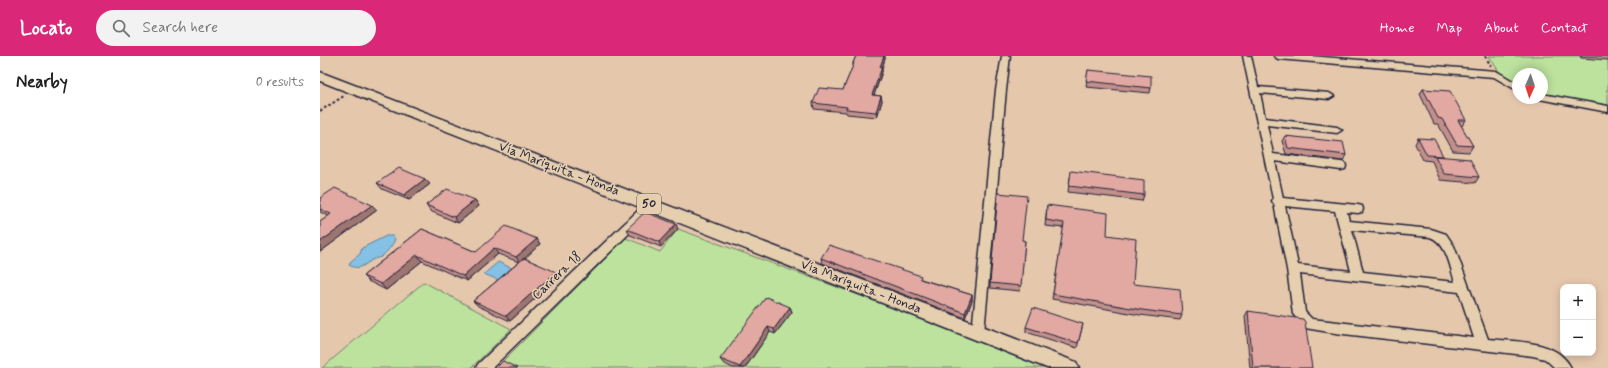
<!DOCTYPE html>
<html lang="en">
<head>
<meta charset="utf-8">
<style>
	:root { --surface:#fff; --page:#f2f2f2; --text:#222; --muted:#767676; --line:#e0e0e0; --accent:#db2777 }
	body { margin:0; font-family:Mynerve,sans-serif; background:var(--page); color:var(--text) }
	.controls { position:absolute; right:12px; bottom:12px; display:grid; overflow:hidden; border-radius:8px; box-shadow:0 2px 10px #0003 }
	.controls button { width:36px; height:36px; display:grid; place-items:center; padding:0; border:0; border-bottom:1px solid var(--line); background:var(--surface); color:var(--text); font:20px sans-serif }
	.compass { position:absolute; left:1192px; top:12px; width:36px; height:36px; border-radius:50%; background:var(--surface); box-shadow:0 2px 10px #0003; rotate:183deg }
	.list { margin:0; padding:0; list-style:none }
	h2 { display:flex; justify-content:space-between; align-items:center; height:52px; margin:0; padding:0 16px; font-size:17px }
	h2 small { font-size:13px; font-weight:400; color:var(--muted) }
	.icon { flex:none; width:22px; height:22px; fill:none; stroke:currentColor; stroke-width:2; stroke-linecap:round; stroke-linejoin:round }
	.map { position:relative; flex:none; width:1288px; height:312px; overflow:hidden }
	header { display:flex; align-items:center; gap:24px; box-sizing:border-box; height:56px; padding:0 20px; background:var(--accent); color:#fff }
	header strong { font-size:19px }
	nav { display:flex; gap:22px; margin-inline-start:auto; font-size:14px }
	.search { width:280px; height:36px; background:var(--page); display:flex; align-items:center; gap:10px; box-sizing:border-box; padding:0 14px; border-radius:22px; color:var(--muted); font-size:15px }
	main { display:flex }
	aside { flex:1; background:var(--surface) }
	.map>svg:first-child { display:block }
	.green { fill:#bce29d; stroke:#6f826c }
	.water { fill:#84c1e4; stroke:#5d81a0 }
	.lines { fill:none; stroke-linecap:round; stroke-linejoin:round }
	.minor-casing { stroke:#22223b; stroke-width:3 }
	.highway-casing { stroke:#22223b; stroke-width:3 }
	.path { stroke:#22223b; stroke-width:2; stroke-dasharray:2.5 2.5; stroke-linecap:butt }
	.minor { fill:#e6cfaf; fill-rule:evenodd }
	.highway { fill:#e6cfaf; fill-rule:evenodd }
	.wall { fill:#c2908b; stroke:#22223b }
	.shaded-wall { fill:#9e7671; stroke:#22223b }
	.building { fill:#e2a8a2; stroke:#22223b }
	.labels { text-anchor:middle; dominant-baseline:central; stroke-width:3.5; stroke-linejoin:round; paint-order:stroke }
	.shield { fill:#e6cfaf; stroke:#5d565e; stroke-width:1 }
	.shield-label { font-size:12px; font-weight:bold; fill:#22223b }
	.street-label { font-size:13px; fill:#22223b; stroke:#e6cfaf }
</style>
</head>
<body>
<header>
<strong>Locato</strong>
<div class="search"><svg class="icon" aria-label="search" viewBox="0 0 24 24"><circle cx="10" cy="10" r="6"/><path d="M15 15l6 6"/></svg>Search here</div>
<nav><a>Home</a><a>Map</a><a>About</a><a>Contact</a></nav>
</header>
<main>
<aside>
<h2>Nearby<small>0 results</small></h2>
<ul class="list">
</ul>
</aside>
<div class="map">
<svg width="1288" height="312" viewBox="0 0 1288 312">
	<rect width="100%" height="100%" fill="#e5c7ac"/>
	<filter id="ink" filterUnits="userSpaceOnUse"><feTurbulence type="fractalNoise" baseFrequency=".025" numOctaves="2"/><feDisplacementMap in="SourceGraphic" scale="8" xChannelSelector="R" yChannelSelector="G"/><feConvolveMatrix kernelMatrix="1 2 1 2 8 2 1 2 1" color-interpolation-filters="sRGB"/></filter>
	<g filter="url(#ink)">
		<path class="green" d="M1169 0H1288V34H1286L1288 37V49L1222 38V18H1198V28L1180 17Z
			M358 173 673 288 734 312H176L306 182 340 196Z
			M104 226 191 273 151 312H2Z"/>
		<path class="water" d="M66 180H73L75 183C73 189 66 197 61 201 58 202 55 202 52 204 44 209 39 215 29 209L30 206 40 198 42 192Z
			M178 206 196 214 183 226 164 218Z"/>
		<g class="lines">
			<g class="minor-casing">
				<path id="minor" d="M682 0H690L686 34 664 276 662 280 658 281 654 280 652 276 676 34Z
					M923 0H931L938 31 1009 37 1014 40 1009 43 940 37 945 62 1017 71 1022 74 1017 77 947 69 953 98 1021 106 1025 107 1026 110 1025 113 1021 114 955 105 963 142 1038 149 1042 150 1043 153 1042 156 1038 157 1027 156 1029 165 1111 173 1126 178 1134 190 1168 283C1194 286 1237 283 1251 312H1235L1225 303 1213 300 1015 277 985 272 973 258 967 213 954 148 952 145 953 143ZM965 150 1015 155 1031 215 978 209ZM1032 174 1110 181C1127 187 1130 211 1135 226L1043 216ZM980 218 1139 236 1154 282 992 263 985 256Z
					M954 0H990L1176 15 1198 28V35L1174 21 958 3Z
					M1222 38 1288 50V56L1219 43 1218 42H1222Z
					M331 145 335 146 336 149 335 152 172 312H156L158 308 327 146Z"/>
			</g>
			<g class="highway-casing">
				<path id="highway" d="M0 16 756 306 759 312H727L0 25Z"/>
			</g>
			<path class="path" d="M1165 0 1171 10
				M0 55 24 40"/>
			<use href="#minor" class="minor"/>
			<use href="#highway" class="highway"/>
		</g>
		<path class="wall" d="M536 0H565V3L562 12V16L554 39 561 40 562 45 557 61 527 58 526 56 494 53 493 47 523 34 533 10V7Z
			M1260 0H1288V4L1261 2Z
			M768 14 831 32 830 37 766 31Z
			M1103 33 1146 64 1142 70H1141L1153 90 1149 96 1133 95 1118 68H1114L1100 38Z
			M965 80 1026 99 1023 105 966 98 962 85Z
			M1098 82 1123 100 1159 121 1155 127 1120 124 1112 105 1103 104 1095 88Z
			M750 121 824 139 822 145 748 136Z
			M105 123 110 128 89 144 62 133 57 127Z
			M0 142 52 149 57 154 0 196V166L9 160 0 156Z
			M155 144 159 150 138 167 110 155 106 149Z
			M727 149 787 179 813 228 862 259 860 264 820 259 732 243 744 172 725 170Z
			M102 173 156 196 217 183 220 188 205 202 239 221 190 265 158 250 153 245 199 206 178 198 147 225 102 205 66 234 48 225 43 220Z
			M307 173H358L341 191 310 179Z
			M702 184 705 185 700 235 670 232V227Z
			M501 202 601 223 652 239V245L645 262 502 207Z
			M470 251 472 256 455 278 450 276 425 312H413L403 307 400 303Z
			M928 255 992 312H930L925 260Z
			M763 268 757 292 706 276V271Z"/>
		<path class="shaded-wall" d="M564 0H565V3L562 12V16L552 45V39L560 11Z
			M561 40 562 45 557 61 556 56Z
			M105 123 110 128 89 144 84 139Z
			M155 144 159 150 138 167 134 161Z
			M52 149 57 154 0 196V186Z
			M356 168 358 173 341 191 339 186Z
			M217 183 220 188 200 207 196 201Z
			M174 192 178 198 147 225 143 220Z
			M97 199 102 205 66 234 61 228Z
			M236 216 239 221 190 265 186 260Z
			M652 239V245L645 262V257Z
			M470 251 472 256 455 278 454 273Z
			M448 271 450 276 425 312H420V311Z"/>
		<path class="building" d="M536 0H564L560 11H562L552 39 561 40 556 56 526 53 527 51 493 47 499 32 523 34 534 7H533Z
			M768 14 831 20V32L766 25Z
			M1103 33 1130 35 1146 64H1138L1153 90 1137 89 1122 63 1118 62Z
			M965 80 1023 86 1026 99 968 92Z
			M1098 82 1114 83 1123 100 1107 99Z
			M1115 100 1150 103 1159 121 1124 118Z
			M79 112 105 123 84 139 57 127Z
			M751 115 824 124V139L749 130Z
			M15 132 52 149 0 186V166L11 158 0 153V142Z
			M127 133 155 144 134 161 106 149Z
			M678 137 707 140 702 184 705 185 701 230 670 227Z
			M727 149 788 157 787 179 816 183 813 228 860 233 862 259 822 254 733 238 744 167 726 164Z
			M325 156 356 168 339 186 307 173Z
			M186 170 217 183 196 201 174 192 143 220 97 199 61 228 43 220 102 173 156 196Z
			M509 189 601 220 600 223 652 239 645 257 501 202Z
			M204 202 236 216 186 260 153 245Z
			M446 241 470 251 454 273 448 271 420 311 400 303Z
			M713 252 763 268 758 287 706 271Z
			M928 255 983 263 985 266 992 312H933Z
			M183 305 197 312H176Z"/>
	</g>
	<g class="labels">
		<rect class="shield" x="317" y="138" width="24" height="20" rx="3"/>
		<g class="shield-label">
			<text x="329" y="148">50</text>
		</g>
		<g class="street-label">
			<text transform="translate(239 113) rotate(21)">Vía Mariquita - Honda</text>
			<text transform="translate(237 220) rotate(-44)">Carrera 18</text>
			<text transform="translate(541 231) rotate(21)">Vía Mariquita - Honda</text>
		</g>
	</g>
</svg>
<div class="controls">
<button>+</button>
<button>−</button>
</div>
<svg class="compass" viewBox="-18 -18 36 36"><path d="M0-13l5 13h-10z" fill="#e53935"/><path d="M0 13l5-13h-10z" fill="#767676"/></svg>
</div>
</main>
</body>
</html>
